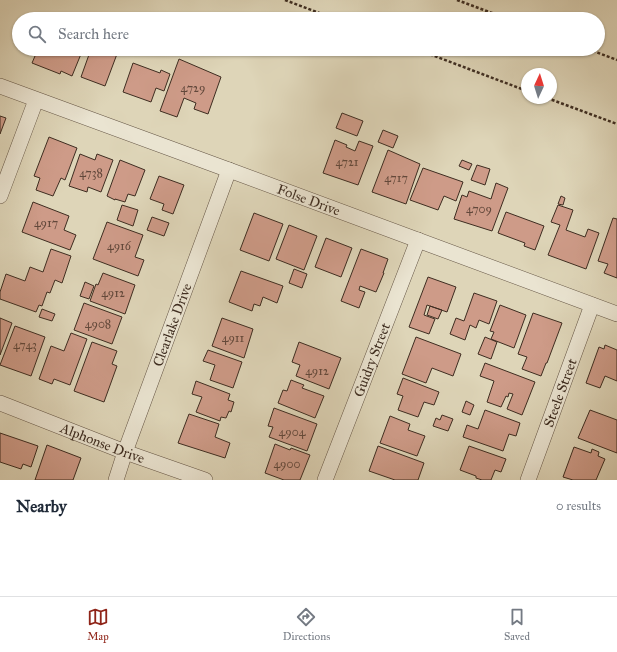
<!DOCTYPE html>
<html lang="en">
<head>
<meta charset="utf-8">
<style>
	:root { --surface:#fff; --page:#f2f2f3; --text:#1f2937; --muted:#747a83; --line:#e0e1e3; --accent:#8f2418 }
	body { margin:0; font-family:"IM FELL Great Primer",serif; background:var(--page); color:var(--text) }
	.compass { position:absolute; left:521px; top:68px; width:36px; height:36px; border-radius:50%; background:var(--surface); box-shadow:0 1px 3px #0004; rotate:4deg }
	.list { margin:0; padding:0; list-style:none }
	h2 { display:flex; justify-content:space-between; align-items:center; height:52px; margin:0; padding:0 16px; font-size:17px }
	h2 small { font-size:13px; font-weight:400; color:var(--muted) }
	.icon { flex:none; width:22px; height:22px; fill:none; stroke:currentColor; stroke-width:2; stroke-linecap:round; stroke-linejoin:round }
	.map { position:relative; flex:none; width:617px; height:480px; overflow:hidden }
	.search { position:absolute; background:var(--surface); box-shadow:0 1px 3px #0004; left:12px; right:12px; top:12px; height:44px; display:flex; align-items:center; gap:10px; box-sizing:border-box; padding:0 14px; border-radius:22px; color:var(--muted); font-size:15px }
	.sheet { height:116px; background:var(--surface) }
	nav { display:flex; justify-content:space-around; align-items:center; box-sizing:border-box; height:56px; border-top:1px solid var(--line); background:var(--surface); font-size:11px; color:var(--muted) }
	nav a { display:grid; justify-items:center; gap:2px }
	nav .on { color:var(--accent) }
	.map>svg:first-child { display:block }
	.building { fill:#ce9b88; stroke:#3e2d21 }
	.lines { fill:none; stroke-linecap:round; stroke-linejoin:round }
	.minor-casing { stroke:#665747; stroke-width:16 }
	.path { stroke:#3e2d21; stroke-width:2.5; stroke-dasharray:3 2; stroke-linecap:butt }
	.minor { stroke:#eae4d1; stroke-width:15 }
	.labels { text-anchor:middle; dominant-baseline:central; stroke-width:3; stroke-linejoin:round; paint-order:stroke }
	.number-label { font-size:12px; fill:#62483b }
	.street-label { font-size:14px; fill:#3e2d21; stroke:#eae4d1 }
</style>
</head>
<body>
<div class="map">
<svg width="617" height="480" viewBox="0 0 617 480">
	<rect width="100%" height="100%" fill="#ded5b8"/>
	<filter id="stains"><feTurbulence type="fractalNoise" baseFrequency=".005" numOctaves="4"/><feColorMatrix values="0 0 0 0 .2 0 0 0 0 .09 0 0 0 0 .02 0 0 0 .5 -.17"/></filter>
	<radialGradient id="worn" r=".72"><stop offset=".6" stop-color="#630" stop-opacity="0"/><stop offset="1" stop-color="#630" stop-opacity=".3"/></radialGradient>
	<path class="building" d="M38 49H71L81 54 72 76 61 71 60 74 32 63Z
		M91 49H111L110 51 117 54 105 86 81 77Z
		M179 59 221 77 208 114 194 109 196 103 184 98 177 117 160 111Z
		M133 63 160 73 161 70 170 74 164 91 156 88 151 102 123 92Z
		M342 113 363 121 357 136 336 128Z
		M0 116 6 118 0 134Z
		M383 130 398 136 393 148 378 142Z
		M49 137 77 148 65 180 61 178 53 196 36 190 40 178 34 176Z
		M335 140 347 145 346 147 355 151 359 141 373 146 358 185 323 173Z
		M388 150 420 164 406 204 372 192Z
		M80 154 95 160 97 154 113 160 101 192 88 187 87 192 69 186Z
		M120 160 145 170 135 196 128 194 125 202 115 199V200L107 196Z
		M462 160 472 164 469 170 459 166Z
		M477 165 490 169 485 185 471 180Z
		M423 168 463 182 456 201 444 196 438 210 410 200Z
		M159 176 184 185 173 214 162 210 164 204 150 199Z
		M496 183 508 188 492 231 454 219 462 195 467 197 469 191 491 199Z
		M561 196 565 198 563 205 558 204Z
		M33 202 69 216 64 230 76 235 70 250 22 232Z
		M122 205 138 210 133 226 117 220Z
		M558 205 573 210 566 230 585 237 588 229 599 233 586 269 548 255 560 225 551 222Z
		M506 212 544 226 535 250 524 246 525 243 498 233Z
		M254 213 283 224 269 261 240 250Z
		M152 217 169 223 164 236 147 230Z
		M613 218 617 219V278L604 273 608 264 598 261Z
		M107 222 143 235 135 257 144 260 138 276 93 259Z
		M289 225 317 236 304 270 276 259Z
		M326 238 352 248 341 277 315 267Z
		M51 249 71 256 62 283 55 280 50 293 47 292 42 306 39 305 36 312 0 299V292L6 274 25 281 30 267 43 272Z
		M361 249 388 259 383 273H384L376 292 360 286 359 290 365 292 359 308 341 301Z
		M294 269 307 274 302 288 289 283Z
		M241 271 283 286 277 303 263 297 260 306 254 304 252 311 229 302Z
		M103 273 135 285 125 314 90 301 96 284 98 285Z
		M428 277 456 287 447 312 427 305 424 315 435 319 429 334 409 327Z
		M85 282 94 286 89 299 80 296Z
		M474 293 497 301 489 324 479 320 476 328 470 325 465 340 450 334 456 318 464 321Z
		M84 303 122 317 112 344 74 330Z
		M500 305 526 315 514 348 491 339 494 332 490 331Z
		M430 306 442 310 438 319 427 315Z
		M42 309 55 314 52 321 39 317Z
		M533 313 562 323 547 363H546L541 376 522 369 527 357 518 354Z
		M0 318 12 323 0 355Z
		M222 318 253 329 244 358 212 346Z
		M15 326 45 337 31 376 0 365Z
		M71 333 87 339 70 385 54 379 52 384 39 379 51 346 64 351Z
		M416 337 461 354 453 376 432 368 426 383 402 374Z
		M485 337 497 342 491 359 478 354Z
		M92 342 117 351 112 364 117 366 104 402 74 391Z
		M299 342 341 358 329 389 296 376 300 365 292 362Z
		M605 345 617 350V381L605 376 600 388 586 383 599 347 604 349Z
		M208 350 242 362 233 388 210 380 215 365 203 361Z
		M485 363 535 382 522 415 507 409 513 394 509 393 508 397 506 396 501 407 487 402 494 381 480 376Z
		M403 378 439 392 434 405 424 402 418 417 398 410 403 396 397 394Z
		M291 380 304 385 302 388 324 396 315 418 278 403 283 390 287 391Z
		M196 381 230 394 228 400 234 402 231 412 229 411 226 418 221 417 220 421 196 412 202 397 192 394Z
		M466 401 474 405 470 415 462 412Z
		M274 408 317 424 307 451 269 437 273 427 268 426Z
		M485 410 520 423 516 436 509 434 503 451 463 437 467 425 478 429Z
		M590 410 617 420V453L578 438Z
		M189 414 219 424 215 437 230 443 225 458 178 443Z
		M442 415 453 419 448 431 433 426 436 418 440 420Z
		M390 416 410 424 408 430 425 436 417 456 380 443Z
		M0 433 38 446 31 467 23 464 21 469 0 462Z
		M275 444 290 450 291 448 310 455 300 480H284L265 473Z
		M47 445 81 458 73 480H35Z
		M378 446 424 463 418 480H395L369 471Z
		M469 446 506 459 501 472 495 470 491 480H482L476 478V476L460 470Z
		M574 447 591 453 592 449 599 452 598 456 605 459 596 480H573L563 477Z"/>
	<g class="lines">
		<g class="minor-casing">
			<g id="minor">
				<path id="s1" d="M0 86 229 170 617 314"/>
				<path d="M0 196 36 100"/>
				<path id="s2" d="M0 403 125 452 205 480"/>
				<path id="s3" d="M116 480 125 452 229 170"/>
				<path id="s4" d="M325 480 418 240"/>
				<path id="s5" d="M528 480 592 305"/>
			</g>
		</g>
		<path class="path" d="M285 0 335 19
			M457 0 508 19
			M416 49 527 91
			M588 49 617 60
			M547 98 617 124"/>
		<use href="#minor" class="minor"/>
	</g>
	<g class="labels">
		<g class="number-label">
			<text x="193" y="88">4729</text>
			<text x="347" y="162">4721</text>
			<text x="91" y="173">4738</text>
			<text x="396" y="178">4717</text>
			<text x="479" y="209">4709</text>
			<text x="46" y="223">4917</text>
			<text x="119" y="246">4916</text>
			<text x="113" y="293">4912</text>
			<text x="98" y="324">4908</text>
			<text x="233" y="338">4911</text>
			<text x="25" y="345">4743</text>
			<text x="317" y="371">4912</text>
			<text x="292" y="432">4904</text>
			<text x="287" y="464">4900</text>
		</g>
		<g class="street-label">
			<text stroke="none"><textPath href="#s1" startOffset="329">Folse Drive</textPath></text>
			<text stroke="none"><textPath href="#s3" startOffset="165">Clearlake Drive</textPath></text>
			<text stroke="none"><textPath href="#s4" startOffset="129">Guidry Street</textPath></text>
			<text stroke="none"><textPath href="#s5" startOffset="93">Steele Street</textPath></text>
			<text stroke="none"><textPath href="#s2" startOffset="110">Alphonse Drive</textPath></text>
		</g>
	</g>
	<rect width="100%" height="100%" filter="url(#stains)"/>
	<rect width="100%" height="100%" fill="url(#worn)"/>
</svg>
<svg class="compass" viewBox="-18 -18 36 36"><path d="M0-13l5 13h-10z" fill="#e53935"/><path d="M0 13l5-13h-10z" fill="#747a83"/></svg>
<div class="search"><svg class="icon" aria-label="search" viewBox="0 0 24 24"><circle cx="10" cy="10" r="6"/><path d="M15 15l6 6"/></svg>Search here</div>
</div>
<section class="sheet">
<h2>Nearby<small>0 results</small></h2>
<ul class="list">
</ul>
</section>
<nav>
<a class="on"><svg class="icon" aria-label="map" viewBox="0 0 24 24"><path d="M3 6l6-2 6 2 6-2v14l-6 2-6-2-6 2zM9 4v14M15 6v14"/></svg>Map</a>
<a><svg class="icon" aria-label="directions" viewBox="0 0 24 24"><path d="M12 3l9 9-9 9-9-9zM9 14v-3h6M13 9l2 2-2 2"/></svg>Directions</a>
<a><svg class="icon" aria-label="saved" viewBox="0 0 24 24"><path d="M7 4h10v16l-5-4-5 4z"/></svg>Saved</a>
</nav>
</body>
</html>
